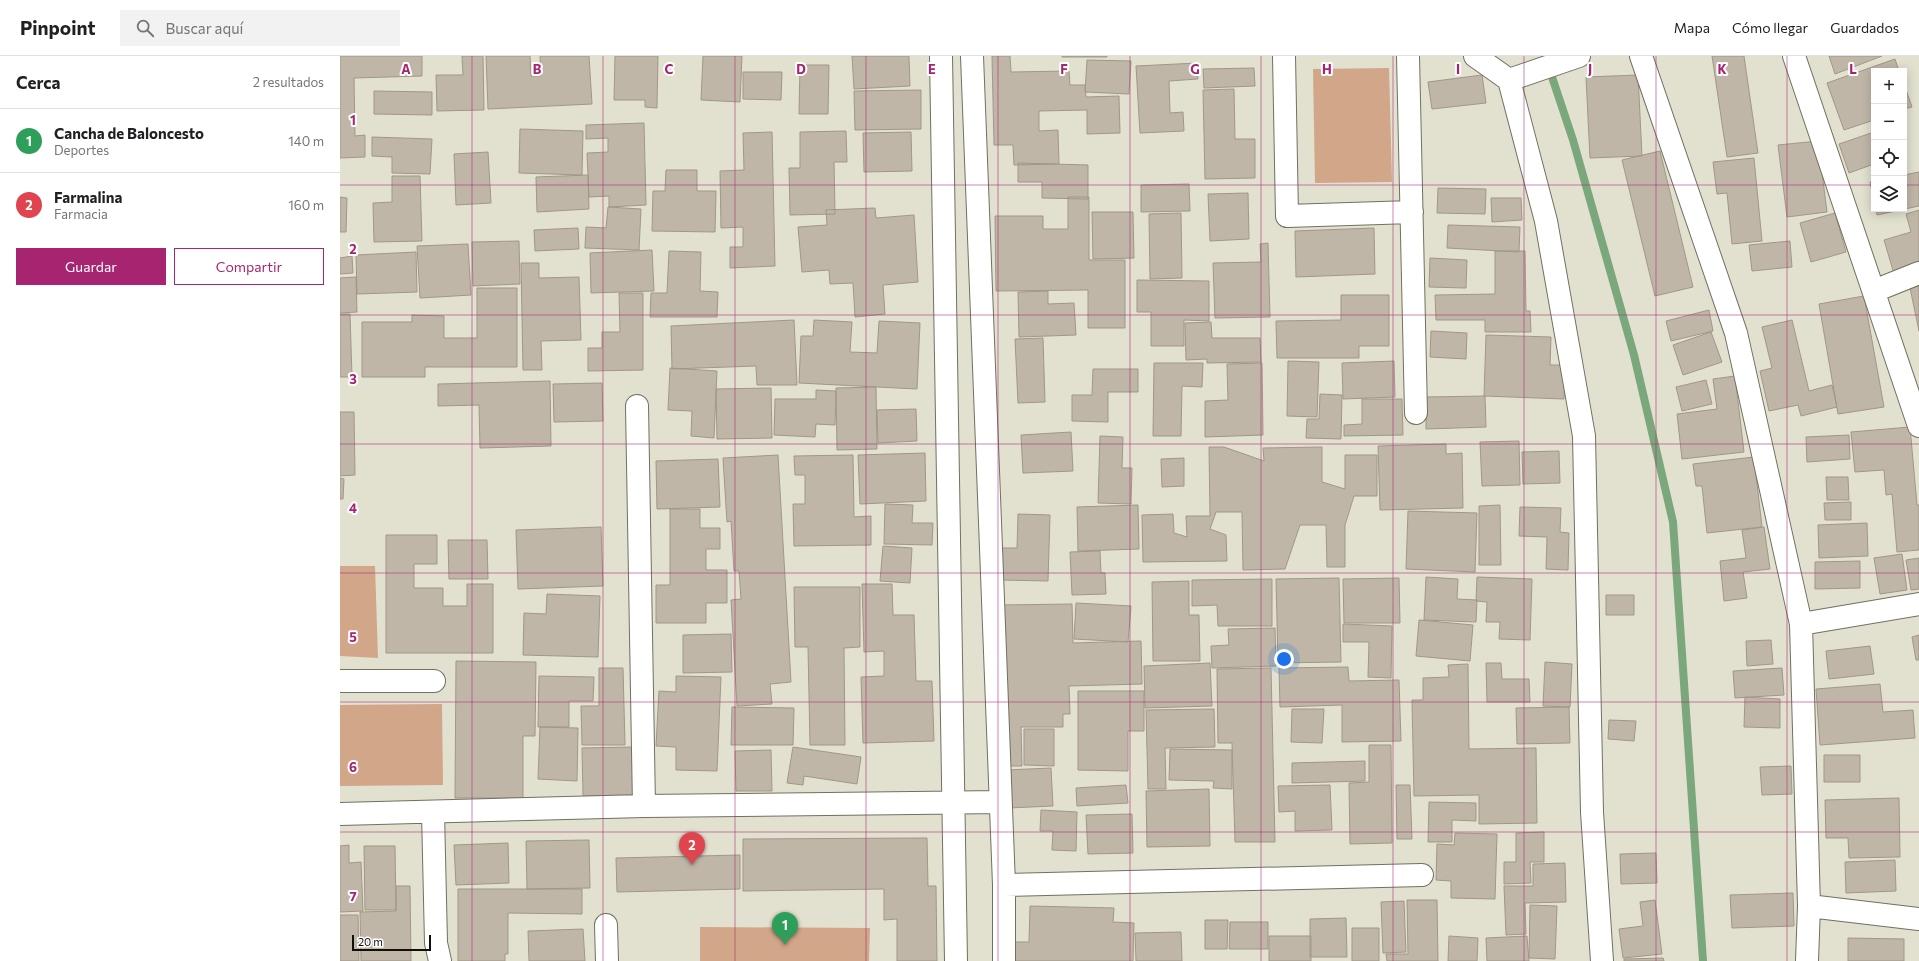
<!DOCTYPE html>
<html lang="es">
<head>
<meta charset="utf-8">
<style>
	:root { --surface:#fff; --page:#f2f2f2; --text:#202124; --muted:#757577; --line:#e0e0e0; --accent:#a72471 }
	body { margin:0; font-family:Commissioner,sans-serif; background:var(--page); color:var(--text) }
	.controls { position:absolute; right:12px; top:12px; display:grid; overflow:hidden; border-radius:0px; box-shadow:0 2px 10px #0003 }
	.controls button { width:36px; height:36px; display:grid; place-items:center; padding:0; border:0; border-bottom:1px solid var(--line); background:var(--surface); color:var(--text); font:20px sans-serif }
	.scale { position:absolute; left:12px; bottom:10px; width:79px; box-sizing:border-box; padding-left:4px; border:2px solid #100f0a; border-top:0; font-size:11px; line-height:14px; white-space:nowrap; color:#100f0a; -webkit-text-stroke:3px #fff; paint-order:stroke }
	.you { position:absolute; left:944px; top:603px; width:14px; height:14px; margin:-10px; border:3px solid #fff; border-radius:50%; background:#1a73e8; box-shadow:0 0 0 6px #1a73e833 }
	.badge { display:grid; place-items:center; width:26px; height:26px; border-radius:50%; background:var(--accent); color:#fff; font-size:13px; font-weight:700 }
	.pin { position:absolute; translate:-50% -33px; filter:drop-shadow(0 1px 2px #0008) }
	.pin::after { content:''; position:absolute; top:21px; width:14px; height:12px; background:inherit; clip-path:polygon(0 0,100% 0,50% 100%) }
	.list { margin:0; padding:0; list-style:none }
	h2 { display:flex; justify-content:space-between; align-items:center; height:52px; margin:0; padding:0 16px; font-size:17px }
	h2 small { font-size:13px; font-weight:400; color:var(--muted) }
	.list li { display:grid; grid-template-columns:26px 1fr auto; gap:12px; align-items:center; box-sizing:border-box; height:64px; padding:0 16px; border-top:1px solid var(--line) }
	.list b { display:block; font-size:15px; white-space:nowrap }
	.list p { margin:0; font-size:13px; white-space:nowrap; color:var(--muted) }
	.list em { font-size:13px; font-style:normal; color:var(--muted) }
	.actions { display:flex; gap:8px; padding:12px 16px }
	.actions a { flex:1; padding:9px 0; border:1px solid var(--accent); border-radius:0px; text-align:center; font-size:14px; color:var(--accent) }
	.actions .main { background:var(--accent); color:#fff }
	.icon { flex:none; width:22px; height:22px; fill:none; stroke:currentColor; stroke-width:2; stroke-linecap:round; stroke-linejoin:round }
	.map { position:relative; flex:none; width:1579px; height:905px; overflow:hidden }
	header { display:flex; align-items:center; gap:24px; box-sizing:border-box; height:56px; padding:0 20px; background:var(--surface); border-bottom:1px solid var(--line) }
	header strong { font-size:19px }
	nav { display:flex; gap:22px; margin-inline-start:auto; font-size:14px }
	.search { width:280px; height:36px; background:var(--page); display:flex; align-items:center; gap:10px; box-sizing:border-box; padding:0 14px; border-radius:0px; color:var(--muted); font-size:15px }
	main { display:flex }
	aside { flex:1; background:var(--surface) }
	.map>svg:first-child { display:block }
	.green { fill:#d1a689 }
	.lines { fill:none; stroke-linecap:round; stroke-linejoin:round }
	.stream { stroke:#7aa77b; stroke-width:8 }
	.building { fill:#c0b6a8; stroke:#a19789 }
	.minor-casing { stroke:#727061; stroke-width:24 }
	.minor { stroke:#fff; stroke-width:22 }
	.grid { fill:none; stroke:#a72471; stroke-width:1; stroke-opacity:0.55 }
	.grid-label { font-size:13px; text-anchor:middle; font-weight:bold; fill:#a72471; stroke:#fff; stroke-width:4; stroke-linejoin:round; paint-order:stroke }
</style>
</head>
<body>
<header>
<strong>Pinpoint</strong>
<div class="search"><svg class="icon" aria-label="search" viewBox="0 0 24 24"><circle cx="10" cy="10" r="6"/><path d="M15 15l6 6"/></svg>Buscar aquí</div>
<nav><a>Mapa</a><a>Cómo llegar</a><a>Guardados</a></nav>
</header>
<main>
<aside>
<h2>Cerca<small>2 resultados</small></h2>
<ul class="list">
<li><span class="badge" style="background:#2e9e5b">1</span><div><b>Cancha de Baloncesto</b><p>Deportes</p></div><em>140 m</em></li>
<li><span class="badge" style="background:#e0444e">2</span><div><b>Farmalina</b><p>Farmacia</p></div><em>160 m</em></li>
</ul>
<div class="actions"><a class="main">Guardar</a><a>Compartir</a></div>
</aside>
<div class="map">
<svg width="1579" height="905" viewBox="0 0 1579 905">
	<rect width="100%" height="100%" fill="#e2e0cf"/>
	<path class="green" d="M1049 12 1052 126 975 127 973 13Z
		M0 510H35L38 602 0 600Z
		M102 648 103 729 0 730V649Z
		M360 871 530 872 529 905H360Z"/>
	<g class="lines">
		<path class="stream" d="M1209 12 1233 84 1294 299 1333 466 1363 905"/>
	</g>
	<path class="building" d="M0 0H82V20L14 22 15 80 25 79V101L0 102Z
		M122 0H143L144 54 97 55 96 19H123Z
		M146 0H190L191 20H201L200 0H249L252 48 148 53Z
		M275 0H318L317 52 305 51V44H274Z
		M363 0H402L400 46 361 44Z
		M512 0H569L570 30 514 33Z
		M652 0H670L671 16 729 15 730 29H745L746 41 779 40 780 77 747 78V54L699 55V75L718 74 719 108 674 109 673 89H654Z
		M722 0H767V1H722Z
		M1372 0H1404L1418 97 1387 101Z
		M1489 0H1542L1495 18Z
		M1555 3 1559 15H1534V64L1504 74 1487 27Z
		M747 4 791 5 789 38 745 36Z
		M857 7 858 23 829 25 830 57 843 56 844 75 800 77 796 10Z
		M460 9H489L488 58H459Z
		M914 12 915 30 864 32 863 13Z
		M403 16H442L441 44 403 43Z
		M1142 19 1146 47 1092 53 1088 26Z
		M1298 19 1302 100 1250 102 1246 21Z
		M1564 28 1572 51 1564 53Z
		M894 33 895 83H915V122L865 123 863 34Z
		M581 34V73L515 74 514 35Z
		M34 35 92 36V59L34 58Z
		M304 67 306 149 269 151V140L249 141 247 97 268 96V82L246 83V69Z
		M180 73 243 75 242 119 179 117Z
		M506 75 507 106H494L495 158 450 159 449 112H460V76Z
		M432 76 435 210 390 212V191H403V171L381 172 380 115 404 114 403 77Z
		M571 76 572 115 524 116 523 77Z
		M1534 76V108L1509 117 1499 88Z
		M32 81 92 83 90 118 52 117V101L32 100Z
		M1478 85 1487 156 1447 161 1438 89Z
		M1320 95 1353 231 1315 240 1282 104Z
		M148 96 151 147 116 149 114 98Z
		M1414 102 1422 185 1392 188 1387 137 1377 138 1373 106Z
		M678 107 748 109V143L702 142V126H678Z
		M326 114H357V135H376L375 176 312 175 313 135H325Z
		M1579 116V150L1537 159 1536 153H1564V119Z
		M248 119 249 153 197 156 196 121Z
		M52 120H80L82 185 34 186 33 147 52 146Z
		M1534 125V144L1530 126Z
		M849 128 850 155 801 156V129Z
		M1098 132 1146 133 1145 158 1097 157Z
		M908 137 909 183 870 185 868 138Z
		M0 141 7 142 6 176H0Z
		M728 141H749V204H785V272H748V234L656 235 655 160H703V173H728Z
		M1151 142H1181L1182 164 1152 166Z
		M268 151 301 153 299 194 245 192 246 171 266 172Z
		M535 152 536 162 574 159 578 226 543 229 545 258 515 261 513 227 490 228 489 214 462 216 458 171 487 169 486 154Z
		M1579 154V214L1555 221 1544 184 1571 176 1566 158Z
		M752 156H793L794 202 753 203Z
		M841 157 842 222 810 223 809 158Z
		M1495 157 1506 196 1471 206 1460 167Z
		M1108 169 1180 171 1179 196 1107 192Z
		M238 172 239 193 195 195 194 174Z
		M1034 172 1035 218 956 221 955 175Z
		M179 185 180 228 133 230 132 186Z
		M1450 185 1452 211 1412 215 1409 189Z
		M928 187 930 261 875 262 873 207 921 206 920 188Z
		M128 188 131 239 80 242 77 190Z
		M312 194 314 235 251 237 250 197Z
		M329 195 361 196 360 235 378 236 377 261H310L311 237H327Z
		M1155 195H1185L1186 255H1190L1191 276H1145V264H1096L1095 239 1155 238Z
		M76 196 77 236 17 238 16 199Z
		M12 200 13 217 0 218V202Z
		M1090 202 1127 204 1126 232 1089 231Z
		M181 207H199V222L239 221 241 284 201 285 202 314H183Z
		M16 221 17 256 0 257V222Z
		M797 224 869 225V265L844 264V290H811V256H797Z
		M1579 230V275L1570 232Z
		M137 232H177V311H85V321H22V266H72V259L104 260V282H137Z
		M708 235V248L734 247 736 279 679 281 678 236Z
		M279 237H303V314L248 315V292H262V276H280Z
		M1001 239H1049V290H1019V302H937L936 265 1001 264Z
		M1524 240 1544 351 1498 358 1479 248Z
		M1369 254 1373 275 1331 285 1326 265Z
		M0 258H10L12 321H0Z
		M454 264 457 329H417L416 310 332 313 331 270Z
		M474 264 512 266 510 296 537 297 539 265 580 267 577 333 459 327 461 280H473Z
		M1452 264 1469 335 1492 329 1497 351 1461 360 1458 349 1429 355 1420 315 1432 312 1422 271Z
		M871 266 872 282H920L921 306 867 307V303L846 304 845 267Z
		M1091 275 1127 277 1126 303 1090 301Z
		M1371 276 1382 306 1343 319 1333 289Z
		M1146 279 1211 281 1210 309H1225L1224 343 1144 340Z
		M703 282 705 346 678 347 675 283Z
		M948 305 979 306 977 361 947 360Z
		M1054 305 1055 341 1003 343 1002 307Z
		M814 307H863L862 331 842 330 841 380H813Z
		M922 307 923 379 865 381V345L888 344 887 308Z
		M330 312 377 315 374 382 351 380 352 355 328 354Z
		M753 313H798V336H768V366L732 365V339H752Z
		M1395 320 1404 396 1342 403 1337 358 1377 353 1373 323Z
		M1366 324 1372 348 1342 355 1336 331Z
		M210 325 211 390 140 392 139 349 98 350V328Z
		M262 327 263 365 214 366 213 328Z
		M536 331 537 393 497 394 496 332Z
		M431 332 432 382 377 383 376 333Z
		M476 334 496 335 495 369 476 368 475 381 434 379 435 343H476Z
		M980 338 1002 339 1001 383 966 382 967 363H979Z
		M1145 340 1146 371 1086 373V341Z
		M1022 343H1062L1063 379 1004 380V369L1022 368Z
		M576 353 577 385 538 387 537 354Z
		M0 356H14L15 419 0 420Z
		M1570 371 1577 449H1579V494L1557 496 1552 438 1546 439 1544 414 1515 416 1511 376Z
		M731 376 733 415 683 417 681 379Z
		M1509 379 1510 403 1467 406 1466 381Z
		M760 380 783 381 782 412H792L791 448 758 447Z
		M1179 385 1180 429 1142 430 1140 386Z
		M1106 388V398L1122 397 1123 452 1040 454 1038 390Z
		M869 391H884L924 405 923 392 982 391V426L1005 433V399H1037V440H1014L1005 469V511H987L986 469H960L945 513 903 514 902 456H876L870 473 886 479 887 505 803 506 802 459 833 458 834 477 847 481 846 460H870Z
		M1219 395 1220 427 1183 428 1182 396Z
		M585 397 586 445 520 448 518 399Z
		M438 399 451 626 430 628 432 648 397 650 391 544 401 543 399 515H394L391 465 387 466 383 402Z
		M513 399 514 461 531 460V489L454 490 453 448H465V419H455L454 400Z
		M1414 401 1422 471 1367 477 1362 430H1356L1353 408Z
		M844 402V430L822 431 821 403Z
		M378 403 380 451 317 453 316 405Z
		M1486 421H1508L1509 444H1487Z
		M0 422 4 423 3 443H0Z
		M1511 446V464H1485L1484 447Z
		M545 448 573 449 572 467H593L592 489 544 488Z
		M798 449 799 493 738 495 737 451Z
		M1160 449 1161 509H1139V450Z
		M1180 451 1221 452 1220 476 1229 477 1228 514 1206 513 1207 481 1179 480Z
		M330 453H360V472H380V493H366V514H387V547H366V567H316V529H330Z
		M1068 455 1137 457 1135 516 1066 513Z
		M678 458 710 459 708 525 661 524 662 492H677Z
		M1527 467 1528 500 1479 502 1478 469Z
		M261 471 263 530 178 533 176 474Z
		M1424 471 1430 513 1403 516 1407 542 1384 545 1380 505 1406 502 1402 474Z
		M46 479H97V508H74V532H103V550H127V528H153V597H46Z
		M108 484H147L148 523H109Z
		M543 490 572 492 570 527 540 525Z
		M760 495 761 517H765L766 538 732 539 730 496Z
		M1562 498 1567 534 1540 538 1534 502Z
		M1579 502V533L1571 534 1566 504Z
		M1520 505V532L1475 533V506Z
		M1086 521 1118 523 1117 543 1137 544 1136 566 1084 564Z
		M1137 521 1192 523 1190 584 1159 583 1160 566H1146L1147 546 1136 545Z
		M999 522 1001 606 938 607 936 523Z
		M1059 522 1060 567H1004L1003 523Z
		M932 523V570H878L877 549 852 550V524Z
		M849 525V559H859L860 605H813L812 526Z
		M522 528H552L553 559H574L576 625H592L594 685 523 687 521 621 544 620V595L524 596Z
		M454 531H520V591L504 592 505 689H470L468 591H455Z
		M207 538 260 540 258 601 183 599 184 557 206 558Z
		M1266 539H1294V559H1266Z
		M736 547 791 550 788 586 734 583Z
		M732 548 733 587 801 585 802 628 729 630 730 658H723V671H681L682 710H664L660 549Z
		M1079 564 1133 569 1130 605 1076 600Z
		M1003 568 1052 570 1051 622 1028 621 1029 586H1003Z
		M935 572 936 610 872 612 871 590 889 589 888 573Z
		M391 578 392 616 343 617V579Z
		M1579 579V604H1576L1572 581Z
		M1431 584 1433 608 1407 610 1406 585Z
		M1530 590 1534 618 1489 623 1486 595Z
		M116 605 196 606 195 680H183V742H115Z
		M1205 606 1232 608 1230 651 1203 650Z
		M870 607 872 650 805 652 804 610Z
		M1146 607H1161L1162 623H1189L1190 646H1147Z
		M1128 608 1129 693 1196 692 1197 767 1139 768V739L1074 740 1072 644H1083V622L1109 621 1108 609Z
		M1008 611 1009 625 1059 624 1061 685 1002 686V649L940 651 939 612Z
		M259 612H283L285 689H242L241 650H259Z
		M931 612 935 786H895L892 687H878L877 613Z
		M1442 612 1444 639 1395 642 1393 615Z
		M199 620 254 621 253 645H229V671H198Z
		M336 620 381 621 377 715 336 714V691L316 690 319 635 336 636Z
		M1540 628 1543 656 1573 654 1575 682 1480 689 1476 633Z
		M738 635H804V675H788V715L738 714Z
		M1405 641 1440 643V672L1404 671Z
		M392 651 454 652 453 689H391Z
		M1229 651 1230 687 1177 688 1176 652Z
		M874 653 875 691 825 692 826 733H808L806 654Z
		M952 653H984L982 687 951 686Z
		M1269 664 1296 665 1294 685 1268 683Z
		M200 671 238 672 237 725 198 723Z
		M684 673H714V710L684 709Z
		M1029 689H1051L1052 787 1010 788 1009 727 1029 726Z
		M292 691 293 739 243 740 242 692Z
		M453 691 521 701 517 728 464 720 463 729 447 727Z
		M830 693 892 694V733L873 732 874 725 829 724Z
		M431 694 432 735H396L395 695Z
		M1484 699H1520V726H1484Z
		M1025 705V725L952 727V707Z
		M1451 710 1452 738 1422 739 1420 711Z
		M711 712 713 750 668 752 667 714Z
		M786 729 788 747 737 750 736 732Z
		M990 729 992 774 955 775V755L939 756 938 730Z
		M1056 729H1070L1072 783H1057Z
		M869 733 870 790 807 791 806 735Z
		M1559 742 1560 801 1509 802 1508 782H1486L1485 744Z
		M1089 746 1136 747V765L1112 764V786H1088Z
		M701 754 737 756 736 795 712 794 713 775H700Z
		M792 758 793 797 748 798 746 759Z
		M1204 776V806H1190L1191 827 1164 828V806H1176V777Z
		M1115 777 1157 778 1155 843 1111 842V825L1096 824 1097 788 1114 789Z
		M587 782 588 830H596L597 905H557V863L544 864V833L403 835V783Z
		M249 784 250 832 187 833 186 785Z
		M168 787 169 827 116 829 114 789Z
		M9 789V807L21 806 23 855 0 856V790Z
		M24 790H55L56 854H25Z
		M1316 797 1317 827 1281 828 1280 798Z
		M400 799V833L277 836 276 802Z
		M1555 804 1556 835 1506 837 1505 806Z
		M1225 807 1226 846 1185 847 1186 878 1166 879 1164 830H1193V808Z
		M56 830H70L71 905H21L20 856 56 855Z
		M118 833H242V858L168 857V898H165V905H118Z
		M1453 837 1454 870 1392 872 1390 839Z
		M1067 844H1097L1098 905H1047L1046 898H1068Z
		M1315 844 1322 898 1283 902 1279 873 1303 870 1300 846Z
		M1064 845 1066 896 1043 897 1041 846Z
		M1190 849 1217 850 1215 903 1189 902Z
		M690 850 774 852 773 866 794 867 793 905H672L673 886H689Z
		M0 859H18L19 905H0Z
		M1006 862 1007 901H970V863Z
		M865 864H888L887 893H865Z
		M890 866H928V893H889Z
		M1012 872H1039V905H1012Z
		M243 873 245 905H189L188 875Z
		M841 876 842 905H796L795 877Z
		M929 880H971V905H929Z
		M1109 880 1138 882 1137 905H1108Z
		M1187 880 1189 905H1147L1146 882Z
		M1508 882 1564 883V905H1508Z
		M1323 902 1324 905H1284V903Z"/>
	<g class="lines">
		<g class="minor-casing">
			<path id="minor" d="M601 0 616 905
				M632 0 664 829V905
				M944 0 947 160 1072 156
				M1068 0 1076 357
				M1135 0 1169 24 1239 0
				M1301 0 1396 277 1461 568 1469 850 1467 905
				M1454 0 1579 370
				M1169 24 1206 165 1244 380 1252 756 1262 905
				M1534 235 1579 217
				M297 350 304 750
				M1461 568 1579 548
				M0 625H94
				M93 756 96 887 100 905
				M0 758 304 750 660 746
				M664 829 1082 819
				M1469 850 1579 863
				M266 869 267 905"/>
		</g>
		<use href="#minor" class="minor"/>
	</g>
	<path class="grid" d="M132 0V905M263 0V905M395 0V905M526 0V905M658 0V905M790 0V905M921 0V905M1053 0V905M1184 0V905M1316 0V905M1447 0V905M0 129H1534M1564 129H1579M0 259H1579M0 388H1579M0 517H1579M0 646H1579M0 776H1579"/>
	<g class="grid-label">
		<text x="66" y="18">A</text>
		<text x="197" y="18">B</text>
		<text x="329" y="18">C</text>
		<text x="461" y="18">D</text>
		<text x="592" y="18">E</text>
		<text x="724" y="18">F</text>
		<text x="855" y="18">G</text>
		<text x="987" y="18">H</text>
		<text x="1118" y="18">I</text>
		<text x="1250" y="18">J</text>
		<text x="1382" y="18">K</text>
		<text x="1513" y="18">L</text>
		<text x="13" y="69">1</text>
		<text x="13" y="198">2</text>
		<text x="13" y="328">3</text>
		<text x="13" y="457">4</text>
		<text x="13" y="586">5</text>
		<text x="13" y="716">6</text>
		<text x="13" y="845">7</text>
	</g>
</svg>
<div class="controls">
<button>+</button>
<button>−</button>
<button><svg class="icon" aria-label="locate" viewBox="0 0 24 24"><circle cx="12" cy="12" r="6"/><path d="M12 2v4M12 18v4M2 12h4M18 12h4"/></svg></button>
<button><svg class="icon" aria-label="layers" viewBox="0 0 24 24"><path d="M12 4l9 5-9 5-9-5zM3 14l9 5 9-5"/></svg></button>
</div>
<div class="scale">20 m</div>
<div class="you"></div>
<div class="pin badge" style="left:445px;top:889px;background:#2e9e5b">1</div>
<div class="pin badge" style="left:352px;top:809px;background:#e0444e">2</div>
</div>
</main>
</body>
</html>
